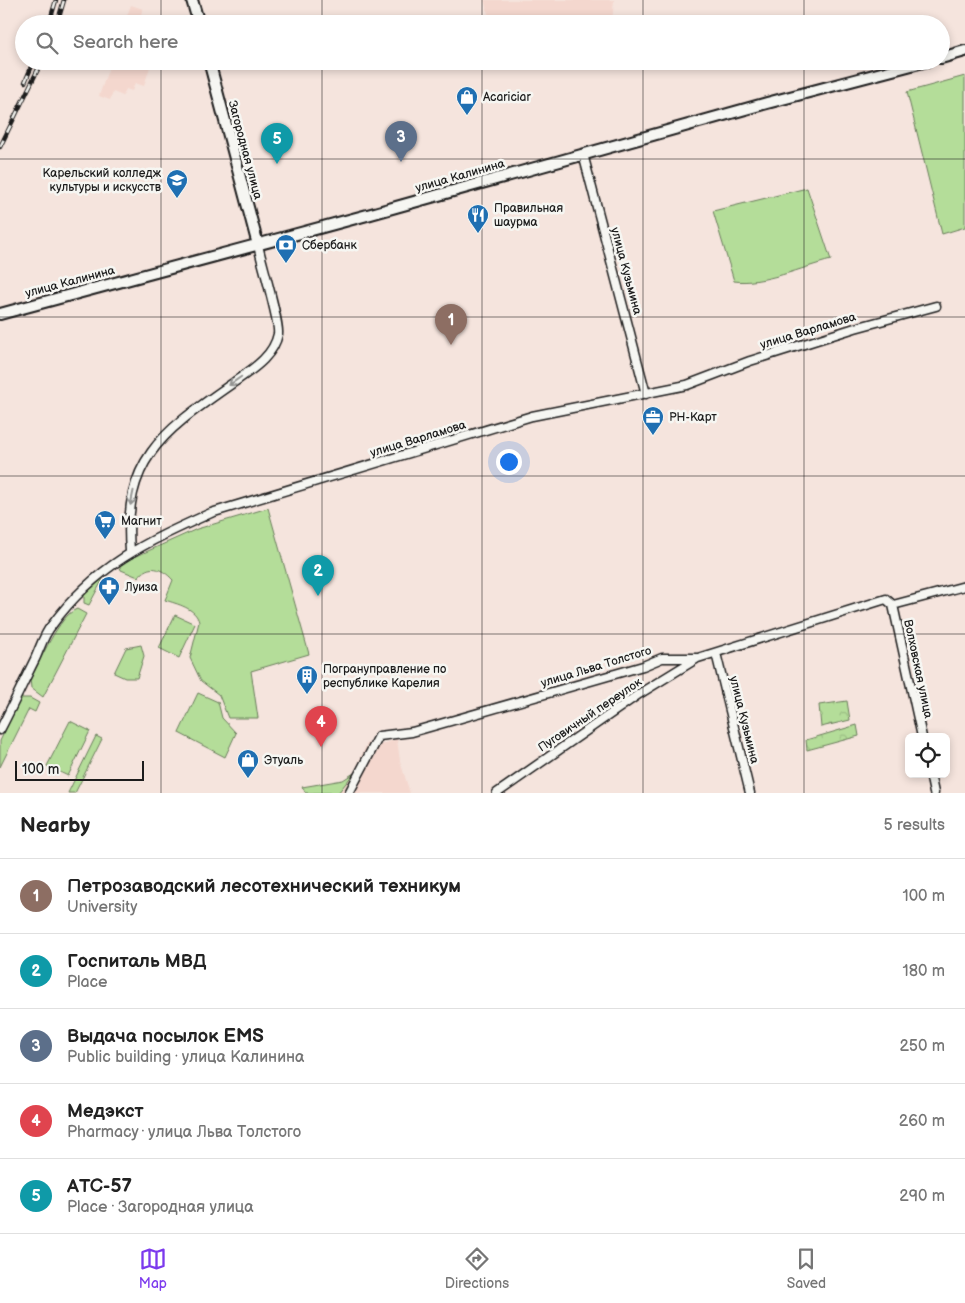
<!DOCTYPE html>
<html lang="en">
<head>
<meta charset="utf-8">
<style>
	:root { --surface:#fff; --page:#f6f6f6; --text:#222; --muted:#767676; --line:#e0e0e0; --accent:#7c3aed }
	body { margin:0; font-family:"Balsamiq Sans",sans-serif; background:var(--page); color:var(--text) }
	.controls { position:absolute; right:15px; bottom:15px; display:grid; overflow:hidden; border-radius:8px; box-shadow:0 2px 8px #0003 }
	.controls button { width:45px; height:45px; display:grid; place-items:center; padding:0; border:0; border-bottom:1px solid var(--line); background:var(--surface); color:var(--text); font:25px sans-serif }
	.scale { position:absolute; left:15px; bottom:12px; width:129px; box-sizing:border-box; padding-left:5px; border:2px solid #1c1c1c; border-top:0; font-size:14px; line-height:18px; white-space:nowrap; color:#1c1c1c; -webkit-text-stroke:4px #f6f6f2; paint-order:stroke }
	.you { position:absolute; left:508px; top:461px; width:18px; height:18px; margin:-12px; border:4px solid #fff; border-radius:50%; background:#1a73e8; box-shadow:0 0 0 8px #1a73e833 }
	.badge { display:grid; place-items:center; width:32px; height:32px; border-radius:50%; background:var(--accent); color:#fff; font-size:16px; font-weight:700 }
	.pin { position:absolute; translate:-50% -41px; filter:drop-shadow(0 1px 2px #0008) }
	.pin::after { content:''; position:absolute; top:26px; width:18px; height:15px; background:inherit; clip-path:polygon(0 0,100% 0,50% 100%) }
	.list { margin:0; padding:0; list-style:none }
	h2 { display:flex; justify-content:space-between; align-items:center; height:65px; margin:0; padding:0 20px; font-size:21px }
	h2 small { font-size:16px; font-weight:400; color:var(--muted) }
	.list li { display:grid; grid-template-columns:32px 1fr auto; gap:15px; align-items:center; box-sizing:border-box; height:75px; padding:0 20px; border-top:1px solid var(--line) }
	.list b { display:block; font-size:19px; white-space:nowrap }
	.list p { margin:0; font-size:16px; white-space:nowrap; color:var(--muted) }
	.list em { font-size:16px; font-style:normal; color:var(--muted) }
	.icon { flex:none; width:28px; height:28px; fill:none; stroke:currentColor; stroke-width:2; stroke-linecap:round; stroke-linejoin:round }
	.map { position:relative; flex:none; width:965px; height:793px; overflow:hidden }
	.search { position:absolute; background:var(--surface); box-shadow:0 2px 8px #0003; left:15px; right:15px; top:15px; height:55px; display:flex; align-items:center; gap:12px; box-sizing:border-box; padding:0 18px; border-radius:28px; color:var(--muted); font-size:19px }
	.sheet { height:440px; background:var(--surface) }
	nav { display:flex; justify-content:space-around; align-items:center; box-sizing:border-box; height:70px; border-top:1px solid var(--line); background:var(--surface); font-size:14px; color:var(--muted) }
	nav a { display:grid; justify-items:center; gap:2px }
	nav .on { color:var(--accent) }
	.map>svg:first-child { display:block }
	.built { fill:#f4d7ce }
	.green { fill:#b4dd99; stroke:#687c5a }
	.forest { fill:url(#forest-crowns); stroke:#687c5a }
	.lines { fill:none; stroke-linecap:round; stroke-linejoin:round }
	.street-casing { stroke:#1c1c1c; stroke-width:11 }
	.secondary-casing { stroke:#1c1c1c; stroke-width:14 }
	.street { stroke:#f6f6f2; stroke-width:8 }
	.secondary { stroke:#f6f6f2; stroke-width:10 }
	.rail-casing { stroke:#1c1c1c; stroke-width:4.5 }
	.rail { stroke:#f6f6f2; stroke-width:2.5; stroke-dasharray:8; stroke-linecap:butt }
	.oneway { stroke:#949492 }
	.grid { fill:none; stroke:#1c1c1c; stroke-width:1; stroke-opacity:0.55 }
	.labels { text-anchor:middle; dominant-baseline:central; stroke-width:5; stroke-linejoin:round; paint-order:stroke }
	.poi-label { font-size:12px; fill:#1c1c1c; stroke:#f6f6f2; text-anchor:start }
	.street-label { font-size:12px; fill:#1c1c1c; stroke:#f6f6f2 }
</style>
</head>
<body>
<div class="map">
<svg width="965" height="793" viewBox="0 0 965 793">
	<defs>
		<pattern id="forest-crowns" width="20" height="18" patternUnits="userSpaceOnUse" patternTransform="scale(1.25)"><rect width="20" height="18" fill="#b4dd99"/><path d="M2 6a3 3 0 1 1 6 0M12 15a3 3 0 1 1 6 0" fill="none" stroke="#9abd83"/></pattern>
	</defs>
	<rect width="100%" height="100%" fill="#f5e4dd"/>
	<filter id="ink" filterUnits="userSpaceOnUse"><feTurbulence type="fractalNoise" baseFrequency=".02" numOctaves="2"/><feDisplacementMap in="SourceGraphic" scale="10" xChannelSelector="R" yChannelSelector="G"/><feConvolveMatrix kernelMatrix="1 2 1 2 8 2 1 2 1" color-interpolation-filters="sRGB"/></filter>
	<g filter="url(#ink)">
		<path class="built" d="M484 0H614L612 24H491Z
			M131 5 143 9 137 24H124Z
			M111 61H144L151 64 144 86 135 83 132 91 126 89 123 96 113 92 110 100 99 96Z
			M397 739 400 761 410 793H338L354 773 367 743 380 745Z"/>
		<path class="green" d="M965 76V227L942 234 907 92Z
			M807 188 831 260C803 267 762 285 734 281L713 211Z
			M268 508 309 654 251 671 258 718H228L219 695 201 681 190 658 199 622C196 608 177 604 165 600L173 580C162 568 149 563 138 577L121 570 119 564 197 529Z
			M104 577 89 605 84 603V595Z
			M77 609 86 614 43 697 31 688 30 679C40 662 59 615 77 609Z
			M175 615 195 624 179 658 159 648Z
			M141 645 144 656 137 678H125L114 673 126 648Z
			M198 693 218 702 222 718 236 733 225 757 179 733Z
			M21 698H30L39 703 35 712 29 709 0 767V741Z
			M70 721 90 731 68 776 47 766Z
			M96 736 102 739 75 793H68Z
			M354 773 338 793H306L302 787 343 780Z"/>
		<path class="forest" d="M847 701 850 720 821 727 819 705Z
			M857 725 859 736 807 750 806 740Z"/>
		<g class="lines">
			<g class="street-casing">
				<path id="street" d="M583 154 646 394
					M130 551C122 454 168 429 240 378 256 367 274 354 278 334 280 323 261 260 258 245
					M893 605 922 737
					M716 653 750 793
					M0 730C12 707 23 683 35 659 40 648 44 634 52 625 95 566 146 542 211 513L532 416 687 385 750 361 855 328 936 306
					M930 774 934 793
					M349 793 379 736 412 732 643 666 662 658H698L886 599 893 605 965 586
					M497 793 639 694 696 659"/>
			</g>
			<g class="secondary-casing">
				<path id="secondary" d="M192 0 199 24
					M941 58 965 51
					M209 61 258 245
					M0 314 371 214 767 103 927 61"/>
			</g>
			<use href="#street" class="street"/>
			<use href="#secondary" class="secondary"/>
			<g class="rail-casing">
				<path id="rail" d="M49 24 56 0
					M57 24 64 0
					M25 82 34 61
					M0 147 42 61"/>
			</g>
			<use href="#rail" class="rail"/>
		</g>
		<defs><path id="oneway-shaft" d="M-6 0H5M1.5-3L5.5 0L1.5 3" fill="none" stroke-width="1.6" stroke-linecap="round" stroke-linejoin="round" transform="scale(1.25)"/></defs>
		<g class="oneway">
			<use href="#oneway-shaft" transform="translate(235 381) rotate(145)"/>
			<use href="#oneway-shaft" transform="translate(132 498) rotate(102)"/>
		</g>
	</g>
	<path class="grid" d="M161 0V24M322 0V24M482 0V24M643 0V24M804 0V24M161 61V793M322 61V793M482 61V793M643 61V793M804 61V793M0 159H965M0 317H965M0 476H965M0 634H965"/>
	<defs>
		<g id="shop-pin" transform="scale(1.125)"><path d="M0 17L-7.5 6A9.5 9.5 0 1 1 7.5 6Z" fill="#1f6fb2" stroke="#f6f6f2"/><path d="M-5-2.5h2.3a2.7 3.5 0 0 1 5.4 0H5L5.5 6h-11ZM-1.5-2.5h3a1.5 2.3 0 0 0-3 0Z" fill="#fff"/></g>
		<g id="university-pin" transform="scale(1.125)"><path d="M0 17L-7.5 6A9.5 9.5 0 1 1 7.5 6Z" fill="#1f6fb2" stroke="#f6f6f2"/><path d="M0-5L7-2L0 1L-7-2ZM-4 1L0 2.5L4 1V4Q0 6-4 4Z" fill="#fff"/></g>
		<g id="restaurant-pin" transform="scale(1.125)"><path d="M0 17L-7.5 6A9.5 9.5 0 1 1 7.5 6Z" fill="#1f6fb2" stroke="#f6f6f2"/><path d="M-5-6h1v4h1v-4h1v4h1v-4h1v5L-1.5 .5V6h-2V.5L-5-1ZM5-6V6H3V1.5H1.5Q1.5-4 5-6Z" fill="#fff"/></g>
		<g id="bank-pin" transform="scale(1.125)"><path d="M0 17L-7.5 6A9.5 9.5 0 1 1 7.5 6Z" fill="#1f6fb2" stroke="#f6f6f2"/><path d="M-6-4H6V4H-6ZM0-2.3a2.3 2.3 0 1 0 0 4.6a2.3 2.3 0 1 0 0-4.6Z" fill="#fff"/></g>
		<g id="office-pin" transform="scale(1.125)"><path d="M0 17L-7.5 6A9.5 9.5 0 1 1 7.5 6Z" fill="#1f6fb2" stroke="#f6f6f2"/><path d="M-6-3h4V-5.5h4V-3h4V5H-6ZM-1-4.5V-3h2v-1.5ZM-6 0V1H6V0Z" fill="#fff"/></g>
		<g id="supermarket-pin" transform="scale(1.125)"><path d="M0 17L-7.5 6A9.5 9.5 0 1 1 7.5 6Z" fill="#1f6fb2" stroke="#f6f6f2"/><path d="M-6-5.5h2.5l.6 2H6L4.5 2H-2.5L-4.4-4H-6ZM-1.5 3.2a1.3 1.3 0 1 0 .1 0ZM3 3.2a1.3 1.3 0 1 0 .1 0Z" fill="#fff"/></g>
		<g id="pharmacy-pin" transform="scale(1.125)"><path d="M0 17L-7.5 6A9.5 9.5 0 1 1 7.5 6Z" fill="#1f6fb2" stroke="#f6f6f2"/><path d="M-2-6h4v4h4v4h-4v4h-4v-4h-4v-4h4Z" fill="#fff"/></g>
		<g id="building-pin" transform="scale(1.125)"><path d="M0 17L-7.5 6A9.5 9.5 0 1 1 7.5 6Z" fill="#1f6fb2" stroke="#f6f6f2"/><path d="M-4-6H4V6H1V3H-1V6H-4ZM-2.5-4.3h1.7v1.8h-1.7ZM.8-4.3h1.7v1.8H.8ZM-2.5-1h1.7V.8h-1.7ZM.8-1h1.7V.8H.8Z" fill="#fff"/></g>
	</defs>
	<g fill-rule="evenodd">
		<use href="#shop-pin" x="467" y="97"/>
		<use href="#university-pin" x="177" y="180"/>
		<use href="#restaurant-pin" x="478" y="215"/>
		<use href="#bank-pin" x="286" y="245"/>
		<use href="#office-pin" x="653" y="417"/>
		<use href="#supermarket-pin" x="105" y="521"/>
		<use href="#pharmacy-pin" x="109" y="587"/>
		<use href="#building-pin" x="307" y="676"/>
		<use href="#shop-pin" x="248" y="760"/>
	</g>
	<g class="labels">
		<g class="poi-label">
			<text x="483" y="97">Acariciar</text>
			<text x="161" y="173" text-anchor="end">Карельский колледж<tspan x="161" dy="14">культуры и искусств</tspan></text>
			<text x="494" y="208">Правильная<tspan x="494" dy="14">шаурма</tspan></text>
			<text x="302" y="245">Сбербанк</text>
			<text x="669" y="417">РН-Карт</text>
			<text x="121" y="521">Магнит</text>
			<text x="125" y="587">Луиза</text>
			<text x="323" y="669">Погрануправление по<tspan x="323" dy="14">республике Карелия</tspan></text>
			<text x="264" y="760">Этуаль</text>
		</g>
		<g class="street-label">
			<text transform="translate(245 150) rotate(75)">Загородная улица</text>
			<text transform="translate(460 176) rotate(-16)">улица Калинина</text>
			<text transform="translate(626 271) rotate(75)">улица Кузьмина</text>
			<text transform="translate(70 282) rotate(-15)">улица Калинина</text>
			<text transform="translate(808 331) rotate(-17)">улица Варламова</text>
			<text transform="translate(418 439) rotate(-17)">улица Варламова</text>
			<text transform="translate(596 667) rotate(-17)">улица Льва Толстого</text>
			<text transform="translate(918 669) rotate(78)">Волховская улица</text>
			<text transform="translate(590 715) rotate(-34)">Пуговичный переулок</text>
			<text transform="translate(744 720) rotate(76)">улица Кузьмина</text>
		</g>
	</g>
</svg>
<div class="controls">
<button><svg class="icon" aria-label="locate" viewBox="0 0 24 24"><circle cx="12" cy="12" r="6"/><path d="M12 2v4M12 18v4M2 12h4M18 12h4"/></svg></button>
</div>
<div class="scale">100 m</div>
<div class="you"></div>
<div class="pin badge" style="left:451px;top:345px;background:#8d6e63">1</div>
<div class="pin badge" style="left:318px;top:596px;background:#0f9aa8">2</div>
<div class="pin badge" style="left:401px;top:162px;background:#5c6f8a">3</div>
<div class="pin badge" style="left:321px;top:747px;background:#e0444e">4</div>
<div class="pin badge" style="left:277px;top:164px;background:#0f9aa8">5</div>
<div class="search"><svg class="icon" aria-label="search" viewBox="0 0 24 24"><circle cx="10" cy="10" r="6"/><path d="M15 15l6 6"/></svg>Search here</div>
</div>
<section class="sheet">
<h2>Nearby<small>5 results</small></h2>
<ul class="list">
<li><span class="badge" style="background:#8d6e63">1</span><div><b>Петрозаводский лесотехнический техникум</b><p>University</p></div><em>100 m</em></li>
<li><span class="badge" style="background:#0f9aa8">2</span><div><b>Госпиталь МВД</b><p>Place</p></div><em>180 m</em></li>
<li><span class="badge" style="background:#5c6f8a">3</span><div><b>Выдача посылок EMS</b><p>Public building · улица Калинина</p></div><em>250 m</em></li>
<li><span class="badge" style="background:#e0444e">4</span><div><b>Медэкст</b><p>Pharmacy · улица Льва Толстого</p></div><em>260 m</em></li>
<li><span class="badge" style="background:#0f9aa8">5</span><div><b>АТС-57</b><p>Place · Загородная улица</p></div><em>290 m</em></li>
</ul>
</section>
<nav>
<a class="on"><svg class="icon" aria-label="map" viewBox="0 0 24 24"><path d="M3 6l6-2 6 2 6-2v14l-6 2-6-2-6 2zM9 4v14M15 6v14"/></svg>Map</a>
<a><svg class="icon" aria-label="directions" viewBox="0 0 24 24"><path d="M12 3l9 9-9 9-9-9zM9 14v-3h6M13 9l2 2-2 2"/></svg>Directions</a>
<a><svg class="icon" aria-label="saved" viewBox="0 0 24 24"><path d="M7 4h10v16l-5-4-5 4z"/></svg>Saved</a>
</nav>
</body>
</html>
